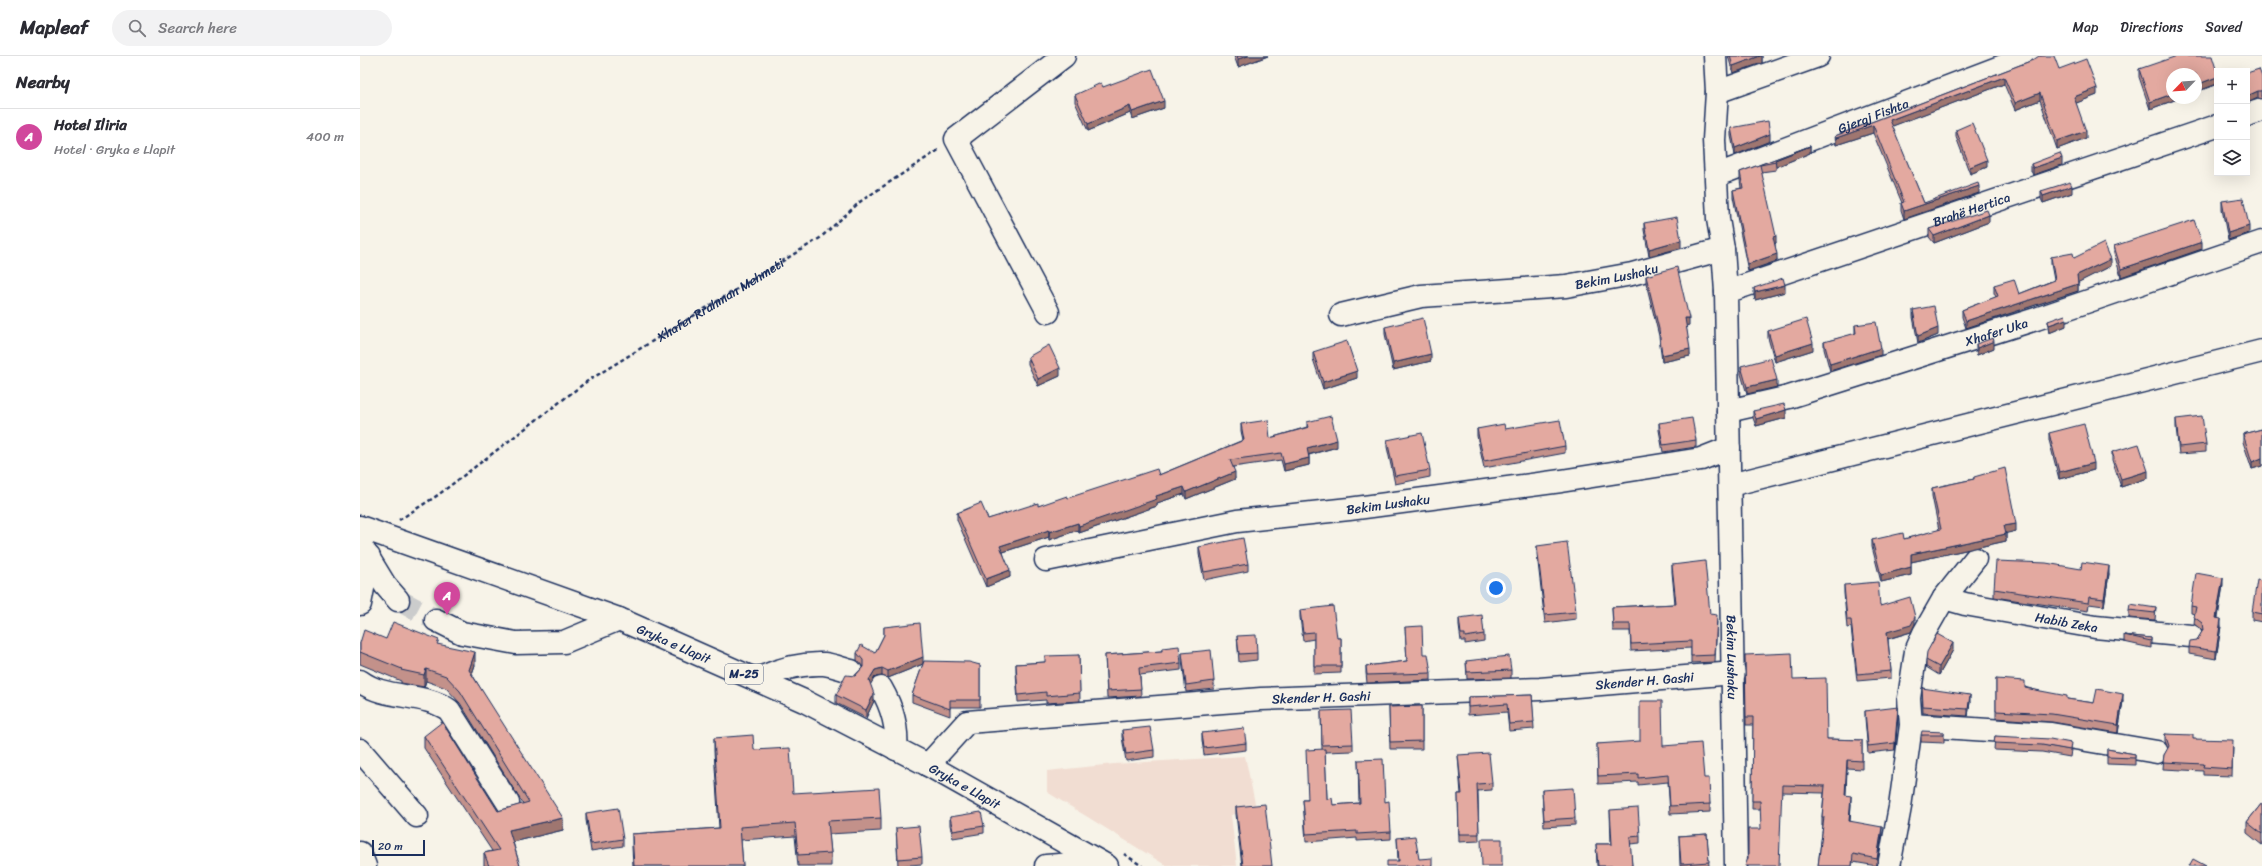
<!DOCTYPE html>
<html lang="en">
<head>
<meta charset="utf-8">
<style>
	:root { --surface:#fff; --page:#f2f2f3; --text:#2b2b33; --muted:#7c7c81; --line:#e1e1e2; --accent:#1a73e8 }
	body { margin:0; font-family:Sriracha,sans-serif; background:var(--page); color:var(--text) }
	.controls { position:absolute; right:12px; top:12px; display:grid; overflow:hidden; border-radius:0px; box-shadow:0 4px 16px #0002 }
	.controls button { width:36px; height:36px; display:grid; place-items:center; padding:0; border:0; border-bottom:1px solid var(--line); background:var(--surface); color:var(--text); font:20px sans-serif }
	.compass { position:absolute; left:1806px; top:12px; width:36px; height:36px; border-radius:50%; background:var(--surface); box-shadow:0 4px 16px #0002; rotate:245deg }
	.scale { position:absolute; left:12px; bottom:10px; width:53px; box-sizing:border-box; padding-left:4px; border:2px solid #1b2f5e; border-top:0; font-size:11px; line-height:14px; white-space:nowrap; color:#1b2f5e; -webkit-text-stroke:3px #f7f3e8; paint-order:stroke }
	.you { position:absolute; left:1136px; top:532px; width:14px; height:14px; margin:-10px; border:3px solid #fff; border-radius:50%; background:#1a73e8; box-shadow:0 0 0 6px #1a73e833 }
	.badge { display:grid; place-items:center; width:26px; height:26px; border-radius:50%; background:var(--accent); color:#fff; font-size:13px; font-weight:700 }
	.pin { position:absolute; translate:-50% -33px; filter:drop-shadow(0 1px 2px #0008) }
	.pin::after { content:''; position:absolute; top:21px; width:14px; height:12px; background:inherit; clip-path:polygon(0 0,100% 0,50% 100%) }
	.list { margin:0; padding:0; list-style:none }
	h2 { display:flex; justify-content:space-between; align-items:center; height:52px; margin:0; padding:0 16px; font-size:17px }
	h2 small { font-size:13px; font-weight:400; color:var(--muted) }
	.list li { display:grid; grid-template-columns:26px 1fr auto; gap:12px; align-items:center; box-sizing:border-box; height:56px; padding:0 16px; border-top:1px solid var(--line) }
	.list b { display:block; font-size:15px; white-space:nowrap }
	.list p { margin:0; font-size:13px; white-space:nowrap; color:var(--muted) }
	.list em { font-size:13px; font-style:normal; color:var(--muted) }
	.icon { flex:none; width:22px; height:22px; fill:none; stroke:currentColor; stroke-width:2; stroke-linecap:round; stroke-linejoin:round }
	.map { position:relative; flex:none; width:1902px; height:810px; overflow:hidden }
	header { display:flex; align-items:center; gap:24px; box-sizing:border-box; height:56px; padding:0 20px; background:var(--surface); border-bottom:1px solid var(--line) }
	header strong { font-size:19px }
	nav { display:flex; gap:22px; margin-inline-start:auto; font-size:14px }
	.search { width:280px; height:36px; background:var(--page); display:flex; align-items:center; gap:10px; box-sizing:border-box; padding:0 14px; border-radius:22px; color:var(--muted); font-size:15px }
	main { display:flex }
	aside { flex:1; background:var(--surface) }
	.map>svg:first-child { display:block }
	.built { fill:#f1ddd2 }
	.lines { fill:none; stroke-linecap:round; stroke-linejoin:round }
	.minor-tunnel { stroke:#cbcccc; stroke-width:22; stroke-dasharray:22 11; stroke-linecap:butt }
	.minor-casing { stroke:#1b2f5e; stroke-width:25 }
	.major-casing { stroke:#1b2f5e; stroke-width:25 }
	.path { stroke:#1b2f5e; stroke-width:2.5; stroke-dasharray:4 3; stroke-linecap:butt }
	.minor { stroke:#f7f3e8; stroke-width:22 }
	.major { stroke:#f7f3e8; stroke-width:22 }
	.wall { fill:#c3918a; stroke:#1b2f5e }
	.shaded-wall { fill:#9f7670; stroke:#1b2f5e }
	.building { fill:#e3a9a0; stroke:#1b2f5e }
	.labels { text-anchor:middle; dominant-baseline:central; stroke-width:4; stroke-linejoin:round; paint-order:stroke }
	.shield { fill:#f7f3e8; stroke:#5d6a87; stroke-width:1 }
	.shield-label { font-size:12px; font-weight:bold; fill:#1b2f5e }
	.street-label { font-size:13px; fill:#1b2f5e; stroke:#f7f3e8 }
</style>
</head>
<body>
<header>
<strong>Mapleaf</strong>
<div class="search"><svg class="icon" aria-label="search" viewBox="0 0 24 24"><circle cx="10" cy="10" r="6"/><path d="M15 15l6 6"/></svg>Search here</div>
<nav><a>Map</a><a>Directions</a><a>Saved</a></nav>
</header>
<main>
<aside>
<h2>Nearby<small></small></h2>
<ul class="list">
<li><span class="badge" style="background:#d1479c">A</span><div><b>Hotel Iliria</b><p>Hotel · Gryka e Llapit</p></div><em>400 m</em></li>
</ul>
</aside>
<div class="map">
<svg width="1902" height="810" viewBox="0 0 1902 810">
	<rect width="100%" height="100%" fill="#f7f3e8"/>
	<filter id="ink" filterUnits="userSpaceOnUse"><feTurbulence type="fractalNoise" baseFrequency=".025" numOctaves="2"/><feDisplacementMap in="SourceGraphic" scale="8" xChannelSelector="R" yChannelSelector="G"/><feConvolveMatrix kernelMatrix="1 2 1 2 8 2 1 2 1" color-interpolation-filters="sRGB"/></filter>
	<g filter="url(#ink)">
		<path class="built" d="M885 700 896 752 871 759 877 810H807L687 736V715L754 708Z"/>
		<g class="lines">
			<path class="minor-tunnel" d="M38 544 76 564"/>
			<g class="minor-casing">
				<g id="minor">
					<path id="s2" d="M1355 0 1357 36 1354 84 1358 163 1363 193 1366 236 1376 810"/>
					<path d="M1357 36 1458 0"/>
					<path d="M1887 59 1902 54"/>
					<path id="s3" d="M1357 119 1669 0"/>
					<path id="s4" d="M1366 236 1857 70"/>
					<path d="M688 256 596 83 704 0"/>
					<path id="s5" d="M981 259 1061 240 1206 230 1272 218 1363 193"/>
					<path id="s6" d="M1368 355 1429 341 1676 263 1902 186"/>
					<path d="M1370 429 1902 295"/>
					<path d="M0 488 25 529 38 544"/>
					<path id="s7" d="M686 504 877 465 989 453 1201 425 1341 403 1369 392"/>
					<path id="s8" d="M1584 542 1605 548 1735 571 1831 580"/>
					<path d="M0 548 9 501"/>
					<path d="M76 564 102 577 156 587 204 586 259 563"/>
					<path d="M396 624C416 614 441 607 464 608 473 609 483 613 491 615"/>
					<path d="M0 625C25 644 63 636 89 654L148 747"/>
					<path d="M521 632C532 651 538 670 536 693"/>
					<path d="M1551 669 1691 678 1797 696"/>
					<path d="M0 694 57 760"/>
					<path id="s9" d="M568 709 607 666 901 643 1180 633 1374 617"/>
					<path d="M0 797 5 810"/>
					<path d="M686 810 739 806"/>
					<path d="M1529 810 1540 751 1551 669 1549 642 1556 595 1564 577 1584 542 1615 503"/>
				</g>
			</g>
			<g class="major-casing">
				<g id="major">
					<path id="s10" d="M0 471 259 563 444 645 568 709 747 810"/>
				</g>
			</g>
			<g class="path">
				<path id="s1" d="M39 464 78 439 226 326 460 182 501 145 580 93"/>
				<path d="M764 798 782 810"/>
			</g>
			<use href="#minor" class="minor"/>
			<use href="#major" class="major"/>
		</g>
		<path class="wall" d="M874 0H908L878 11Z
			M1368 0H1402V7L1373 17Z
			M1673 4 1699 13 1737 39 1716 47 1726 82 1697 93 1680 44 1655 54 1644 28 1532 70 1564 147 1619 137 1544 163 1541 154V147H1542L1513 77 1476 89 1475 80Z
			M1779 13 1857 16V28L1836 36 1812 42H1820L1790 53 1779 21Z
			M1887 17 1902 21V43L1898 42 1887 47Z
			M743 31 804 52 772 63 770 57 728 75 715 46V39Z
			M1371 72 1410 85 1375 99 1371 80Z
			M1596 74 1627 111 1610 118 1596 81Z
			M1450 90V97L1416 111V114L1401 116 1416 187 1415 188 1417 205 1388 215 1373 141V134L1381 132 1380 124V116Z
			M1671 108 1702 109 1673 119 1671 115Z
			M1681 135 1712 137 1683 147 1681 143Z
			M1862 145 1889 177 1868 184 1862 153Z
			M1629 166 1574 187 1569 181V173Z
			M1284 167 1321 192 1289 200 1284 174Z
			M1754 190 1842 193 1761 221 1754 197Z
			M1691 201 1714 202 1751 210 1718 226V235L1606 272 1602 261V254L1636 241 1634 237V229L1659 238 1694 224 1691 208Z
			M1286 220 1329 269H1326L1330 300 1302 306 1299 280 1286 227Z
			M1394 232 1425 236 1395 244 1394 240Z
			M1553 254 1578 279 1558 287 1553 261Z
			M1688 265 1706 270 1689 277 1688 272Z
			M1495 269 1521 299 1470 315 1464 293V286L1495 278Z
			M1025 271 1071 305 1033 314 1025 278Z
			M1408 275 1453 294 1415 306 1408 282Z
			M1616 288 1634 292 1617 299 1616 295Z
			M953 296 997 322 963 333 953 303Z
			M668 301 700 320 678 330 668 308Z
			M1381 310 1417 331 1387 338 1381 318Z
			M1393 355 1426 362 1396 370 1393 362Z
			M1816 363 1846 388V396L1819 398 1816 371Z
			M947 366 977 391 949 399V409L924 415 921 404 873 411 875 423 826 443 824 438 797 447V450L719 477 718 474 689 484V481L643 496 650 521 626 531 597 464V457L628 463 799 419 883 384 881 375V368L910 382 947 371Z
			M1299 367 1336 384V391L1303 396 1299 374Z
			M1117 373H1145L1205 390V397L1124 412 1117 380Z
			M1902 373V410L1892 413 1883 386V378Z
			M1689 377 1734 414 1699 423 1689 384Z
			M1027 384 1070 414V421L1035 428 1027 391Z
			M1752 396 1788 422 1761 431 1752 404Z
			M1614 421 1656 475 1646 477V485L1551 506V519L1521 526 1512 491V484L1544 483 1579 474 1572 440V432L1614 423Z
			M1177 490 1216 556V563L1185 567 1177 498Z
			M839 491 888 508V515L844 524 839 498Z
			M1312 509 1357 566 1355 606 1331 607V592L1271 595 1270 575H1253L1252 551 1315 548 1312 516Z
			M1749 518 1744 550 1729 548 1728 555 1634 541V533Z
			M1902 525V566L1892 564V556Z
			M1484 529 1555 568 1551 576 1528 583 1531 615V622L1497 625 1491 571 1487 572 1484 537Z
			M1863 529 1858 562 1861 570 1856 603 1829 598V591L1837 584 1842 576V574L1834 568 1835 558 1831 557V550Z
			M1796 552 1795 564 1769 562V554Z
			M940 554 977 582H981V617L954 618V583L943 585 940 561Z
			M1099 562 1124 578V585L1105 588V585H1101L1099 570Z
			M524 571 563 606 620 609V651H590V660L552 646V639L563 608 528 622 522 620 515 621 510 628 514 645 506 662 476 647V639L503 611 497 604V597H515L524 579Z
			M1045 571 1071 617V624L1007 627 1006 617V610L1047 605Z
			M1764 579 1791 582V592L1764 586Z
			M877 580 897 597V604L879 606Z
			M26 583 79 589 115 609 112 618 203 774 153 786 160 810H124V797L132 795 64 692V680L138 755 163 748 100 647 86 632 66 625 64 631 41 627V625L0 608V587Z
			M802 592 821 607V614L780 619 781 640 747 642 745 599 802 595Z
			M1593 594 1579 619 1566 611V604Z
			M822 597 854 625V633L826 636 822 604Z
			M719 599 720 645 686 647V644L658 646 656 616V608L685 606Z
			M1385 599 1433 623 1467 683 1502 684V713L1487 712 1486 739 1491 748 1490 765 1522 779 1517 810 1493 806 1492 810H1458L1463 769H1462V761L1464 737 1422 736 1400 753H1392L1393 669H1386Z
			M1106 605 1151 614V622L1107 623Z
			M1636 623 1707 643 1734 647 1763 645 1758 677 1692 666 1636 662Z
			M1562 632 1610 646 1608 660 1563 657Z
			M1172 639 1174 673 1149 675 1147 656 1108 659V641Z
			M1062 650V693H1030L1029 651Z
			M961 655 993 688V695L965 696 967 743 973 749 999 747 998 704 1025 746 1031 776V783L997 785V782L946 786 943 744H948L962 693Z
			M1505 655 1538 659 1535 694 1508 697 1505 662Z
			M762 674 794 694V701L766 705 762 681Z
			M1584 676V687L1561 686V679Z
			M842 677 886 687V694L844 699 842 684Z
			M1805 678 1833 683 1873 692 1872 720 1843 719V715L1803 713 1804 699 1808 693 1805 685Z
			M1635 680 1711 694 1710 701 1682 696 1634 694Z
			M354 682 394 694 433 737 521 762V775L469 778 471 797V810H438L435 780 381 784 383 810H273L272 791V778L359 772 354 695Z
			M1237 688 1303 690 1344 722 1350 748V756L1310 758 1308 726 1278 729V726L1238 728Z
			M1747 693 1775 698V709L1747 708Z
			M1098 699 1132 727V734L1118 735 1119 785 1099 786 1098 738H1101Z
			M1182 734 1215 762V769L1184 771Z
			M1902 747V789L1887 777V766Z
			M876 751 912 810H882L876 758Z
			M1250 754 1280 780V787L1270 788 1272 810H1237L1236 788H1251Z
			M226 757 263 783V790L231 795 226 764Z
			M590 761 624 770V777L593 782 590 769Z
			M536 772 562 801V808L538 810Z
			M1347 778 1349 810H1320L1319 780Z
			M1037 782 1059 803 1038 805Z"/>
		<path class="shaded-wall" d="M888 0H908L878 11V3Z
			M1400 0H1402V7L1373 17V10Z
			M1644 21V28L1530 71V64Z
			M1857 21V28L1836 36V29Z
			M1737 32V39L1714 48V41Z
			M1898 35V42L1887 47V40Z
			M1680 37V44L1655 54V47Z
			M1812 38V42H1820L1790 53V46Z
			M804 45V52L772 63V56Z
			M770 50V57L728 75V68Z
			M1513 69V77L1476 89V82Z
			M1726 75V82L1697 93V85Z
			M1410 78V85L1375 99V92Z
			M1450 90V97L1416 111 1415 104Z
			M1702 102V109L1673 119V112Z
			M1627 104V111L1610 118V111Z
			M1619 130V137L1544 163V155Z
			M1712 130V137L1683 147V140Z
			M1629 159V166L1574 187V180Z
			M1889 170V177L1868 184V177Z
			M1416 180V187L1413 188V181Z
			M1321 184V192L1289 200V193Z
			M1842 186V193L1761 221V213Z
			M1417 198V205L1388 215V208Z
			M1751 203V210L1717 227V219Z
			M1718 228V235L1606 272V265Z
			M1425 229V236L1395 244V236Z
			M1325 262H1329V269L1325 270Z
			M1706 263V270L1689 277V269Z
			M1578 272V279L1558 287V280Z
			M1634 285V292L1617 299V292Z
			M1453 287V294L1415 306V299Z
			M1521 292V299L1470 315V308Z
			M1330 293V300L1302 306V299Z
			M1071 298V305L1033 314V307Z
			M700 312V320L678 330V323Z
			M997 315V322L963 333V326Z
			M1417 324V331L1387 338V331Z
			M1426 354V362L1396 370V363Z
			M977 384V391L947 399V392Z
			M949 402V409L924 415V408Z
			M1902 402V410L1892 413V406Z
			M1734 407V414L1699 423V416Z
			M1788 415V422L1761 431V423Z
			M875 416V423L826 443V436Z
			M824 431V438L797 447V450L719 477V470L796 440Z
			M718 467V474L689 484V476Z
			M1656 468V475L1644 478V470Z
			M689 474V481L640 497V490Z
			M1646 478V485L1551 506V498Z
			M1749 510V518L1744 550V543Z
			M1551 511V519L1521 526V519Z
			M650 514V521L626 531V523Z
			M1863 522V529L1856 569V562Z
			M1555 561V568L1551 576 1527 583V576Z
			M1861 563V570L1856 603V595Z
			M1593 587V594L1579 619V611Z
			M115 596V609L109 626V614Z
			M563 601V608L528 622V615Z
			M522 612V620L515 621 509 631V624L515 614Z
			M66 613V625L64 631V619Z
			M514 638V645L506 662V654Z
			M1763 638V645L1758 677V669Z
			M1610 639V646L1608 660V653Z
			M1538 651V659L1535 694V687Z
			M1487 704V712L1485 747V739Z
			M1491 740V748L1489 773V765Z
			M203 762V774L149 787V774Z
			M1522 771V779L1517 810V803Z"/>
		<path class="building" d="M877 0H888L878 3Z
			M1370 0H1400L1373 10Z
			M1679 0H1694L1699 13 1726 3 1737 32 1714 41 1726 75 1697 85 1680 37 1655 47 1644 21 1530 64 1564 147 1618 127 1619 130 1544 155 1541 147 1544 146 1513 69 1476 82 1475 80 1673 4Z
			M1817 0H1852L1857 16V21L1836 29V18H1812V38L1790 46 1779 13Z
			M792 13 804 45 772 56 770 50 728 68 715 39 741 27 743 31Z
			M1899 13 1902 21V35H1898L1887 40V17Z
			M1408 65 1410 78 1375 92 1371 72Z
			M1612 67 1627 104 1610 111 1596 74Z
			M1450 90 1415 104 1416 106 1400 109 1416 180 1413 181 1417 198 1388 208 1373 134 1383 132 1380 116Z
			M1700 97 1702 102 1673 112 1671 108Z
			M1710 126 1712 130 1683 140 1681 135Z
			M1883 142 1889 170 1868 177 1862 145Z
			M1627 154 1629 159 1574 180 1569 173Z
			M1317 161 1321 184 1289 193 1284 167Z
			M1834 164 1842 186 1761 213 1754 190Z
			M1744 187 1751 203 1717 219 1718 228 1606 265 1602 254 1638 240 1634 229 1654 223 1659 238 1695 224 1691 201 1713 197 1714 202Z
			M1317 211 1329 262H1325L1330 293 1302 299 1299 273 1286 220Z
			M1423 222 1425 229 1395 236 1394 232Z
			M1574 250 1578 272 1558 280 1553 254Z
			M1705 259 1706 263 1689 269 1688 265Z
			M1063 262 1071 298 1033 307 1025 271Z
			M1446 263 1453 287 1415 299 1408 275Z
			M1516 266 1521 292 1470 308 1464 286 1496 277 1495 269Z
			M1633 282 1634 285 1617 292 1616 288Z
			M987 285 997 315 963 326 953 296Z
			M689 289 700 312 678 323 668 301Z
			M1411 302 1417 324 1387 331 1381 310Z
			M1424 348 1426 354 1396 363 1393 355Z
			M971 360 977 384 947 392 949 402 924 408 921 397 870 404 875 416 826 436 824 431 796 440 797 443 719 470 718 467 689 476V474L640 490 650 514 626 523 597 457 621 447 628 463 678 447V450L707 440 708 442 797 413 799 419 884 384 881 368 908 364 910 382 949 371 947 366Z
			M1842 360 1846 388 1819 391 1816 363Z
			M1332 362 1336 384 1303 389 1299 367Z
			M1200 364 1205 390 1124 405 1117 373 1144 368 1145 373Z
			M1724 368 1734 407 1699 416 1689 377Z
			M1902 373V402L1892 406 1883 378Z
			M1062 377 1070 414 1035 420 1027 384Z
			M1779 388 1788 415 1761 423 1752 396Z
			M1645 412 1656 468 1644 470 1646 478 1551 498V511L1521 519 1512 484 1543 477 1544 483 1581 473 1572 432 1614 423V421Z
			M883 482 888 508 844 516 839 491Z
			M1207 486 1216 556 1185 559 1177 490Z
			M1345 505 1350 558 1357 559 1355 599 1331 600V585L1271 588 1270 568H1253L1252 551 1316 548 1312 509Z
			M1636 505 1686 507 1721 513 1722 506 1749 510 1744 543 1729 541 1728 547 1634 533Z
			M1836 517 1863 522 1856 562 1861 563 1856 595 1829 591 1830 585 1837 584 1843 574 1842 567 1834 561 1836 551 1831 550Z
			M1897 524 1902 525V558L1892 556Z
			M1518 526 1520 550 1550 541 1555 561 1551 569 1527 576 1531 615 1497 618 1491 564H1487L1484 529Z
			M1770 548 1796 552 1795 557 1769 554Z
			M973 550 977 582H981V610H954V576L943 577 940 554Z
			M1122 559 1124 578 1105 581V578H1101L1099 562Z
			M33 566 79 584 77 588 115 596 109 614 203 762 149 774 160 810H129L124 797 139 794 64 680 82 666 138 755 169 746 100 635 86 620 66 613 64 619 41 614 42 613 0 596V587L4 574 26 583Z
			M560 567 563 601 528 615 522 612 515 614 509 624 514 638 506 654 476 639 486 619 495 620 503 611V604L497 597 501 589 515 597 524 579V571Z
			M1062 570 1063 598H1068L1071 617 1007 619 1006 610 1047 605 1045 571Z
			M1577 578 1593 587 1579 611 1566 604 1567 596Z
			M896 579 897 597 879 598 877 580Z
			M1764 579 1791 582V585Z
			M819 590 821 607 779 612 781 633 747 635 745 599 802 595V592Z
			M851 594 854 625 826 629 822 597Z
			M1432 597 1433 623 1466 622 1467 683 1502 684V705L1487 704 1485 739 1491 740 1489 765 1522 771 1517 803 1493 798 1492 810H1458L1464 761H1462L1465 730 1422 729 1419 810H1385L1388 802V773H1401L1400 745H1392L1393 661H1386L1385 599Z
			M719 599 720 637 686 640V636L658 639 656 608 685 606V600Z
			M1149 600 1151 614 1107 616 1106 605Z
			M564 605 609 606 620 609V644H590V653L552 639Z
			M1636 623 1665 625V632L1707 640V643L1734 647 1737 633 1763 638 1758 669 1692 658 1636 655Z
			M1562 632 1610 639 1608 653 1563 650Z
			M1172 639 1174 666 1149 668 1147 648 1108 651V641Z
			M1280 645H1302L1303 690 1341 687 1344 722H1349L1350 748 1310 750 1308 719 1278 722V718L1238 720 1237 688 1280 685Z
			M1062 650V685L1030 686 1029 651Z
			M1538 651 1535 687 1508 690 1505 655Z
			M991 654 993 688 962 689 961 655Z
			M790 671 794 694 766 698 762 674Z
			M884 672 886 687 844 692 842 677Z
			M1562 675 1584 676V679H1561Z
			M1805 678 1833 679V683L1873 684 1872 713 1843 711 1844 708 1803 706 1804 699 1809 690Z
			M393 679 394 694 430 692 433 737 519 732 521 762 468 765 471 797 438 799 435 767 380 771 383 810H274L272 778 360 772 354 682Z
			M1635 680 1690 683 1711 687 1710 694 1682 689 1634 687Z
			M965 693 967 743 972 742 973 749 1000 747 998 704 1023 703 1025 746 1029 745 1031 776 997 778V775L946 778 943 744H948L946 694Z
			M1747 693 1775 698V702L1747 701Z
			M1129 697 1132 727 1117 728 1119 778H1099L1098 738H1102L1098 699Z
			M1213 732 1215 762 1184 764 1182 734Z
			M1902 747V778L1887 766Z
			M905 748 912 810H883L876 751Z
			M258 752 263 783 231 788 226 757Z
			M1278 752 1280 780 1270 781 1272 810H1238L1236 788H1252L1250 754Z
			M621 756 624 770 593 775 590 761Z
			M559 770 562 801 538 803 536 772Z
			M1347 778 1349 806 1321 808 1319 780Z
			M1055 780 1059 803 1072 802V810H1027V805H1039L1037 782Z
			M1121 783H1142V810H1122Z
			M1833 803 1846 810H1829Z"/>
	</g>
	<g class="labels">
		<rect class="shield" x="365" y="608" width="38" height="20" rx="3"/>
		<g class="shield-label">
			<text x="384" y="618">M-25</text>
		</g>
		<g class="street-label">
			<text stroke="none"><textPath href="#s3" startOffset="167">Gjergj Fishta</textPath></text>
			<text stroke="none"><textPath href="#s4" startOffset="259">Brahë Hertica</textPath></text>
			<text stroke="none"><textPath href="#s5" startOffset="279">Bekim Lushaku</textPath></text>
			<text stroke="none"><textPath href="#s1" startOffset="390">Xhafer Rrahman Mehmeti</textPath></text>
			<text stroke="none"><textPath href="#s6" startOffset="280">Xhafer Uka</textPath></text>
			<text stroke="none"><textPath href="#s7" startOffset="347">Bekim Lushaku</textPath></text>
			<text stroke="none"><textPath href="#s8" startOffset="125">Habib Zeka</textPath></text>
			<text stroke="none"><textPath href="#s10" startOffset="335">Gryka e Llapit</textPath></text>
			<text stroke="none"><textPath href="#s2" startOffset="602">Bekim Lushaku</textPath></text>
			<text stroke="none"><textPath href="#s9" startOffset="737">Skender H. Gashi</textPath></text>
			<text stroke="none"><textPath href="#s9" startOffset="413">Skender H. Gashi</textPath></text>
			<text stroke="none"><textPath href="#s10" startOffset="659">Gryka e Llapit</textPath></text>
		</g>
	</g>
</svg>
<div class="controls">
<button>+</button>
<button>−</button>
<button><svg class="icon" aria-label="layers" viewBox="0 0 24 24"><path d="M12 4l9 5-9 5-9-5zM3 14l9 5 9-5"/></svg></button>
</div>
<svg class="compass" viewBox="-18 -18 36 36"><path d="M0-13l5 13h-10z" fill="#e53935"/><path d="M0 13l5-13h-10z" fill="#7c7c81"/></svg>
<div class="scale">20 m</div>
<div class="you"></div>
<div class="pin badge" style="left:87px;top:559px;background:#d1479c">A</div>
</div>
</main>
</body>
</html>
